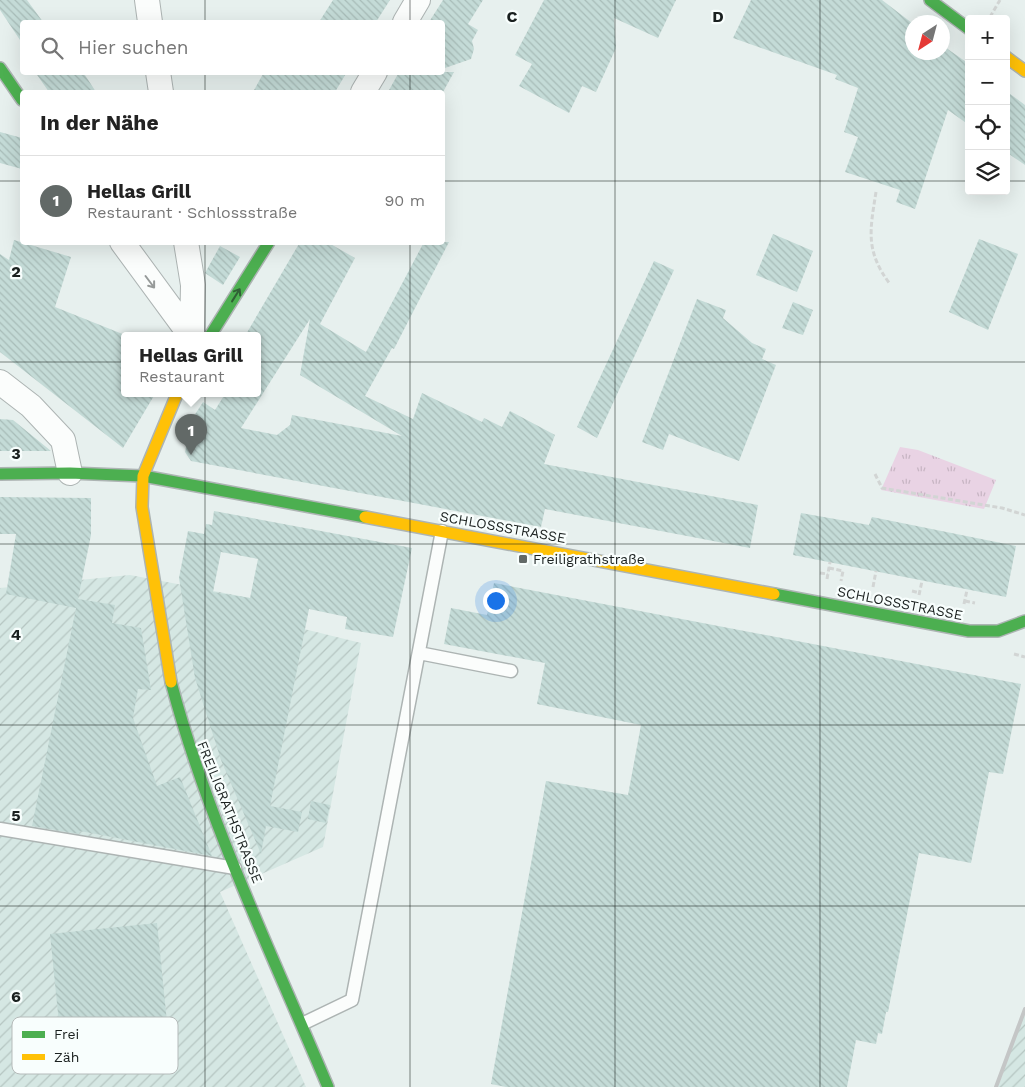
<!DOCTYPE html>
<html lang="de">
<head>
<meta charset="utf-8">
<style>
	:root { --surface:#fff; --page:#f6f6f6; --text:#222; --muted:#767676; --line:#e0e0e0; --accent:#626967 }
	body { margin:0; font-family:"Work Sans",sans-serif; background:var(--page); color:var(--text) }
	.controls { position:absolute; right:15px; top:15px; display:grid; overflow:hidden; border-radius:5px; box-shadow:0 5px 20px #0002 }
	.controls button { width:45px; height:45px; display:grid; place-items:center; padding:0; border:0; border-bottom:1px solid var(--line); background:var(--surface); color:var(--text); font:25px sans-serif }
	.compass { position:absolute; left:905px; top:15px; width:45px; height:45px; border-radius:50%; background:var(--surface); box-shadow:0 5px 20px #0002; rotate:216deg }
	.you { position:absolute; left:495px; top:600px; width:18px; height:18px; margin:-12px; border:4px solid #fff; border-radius:50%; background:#1a73e8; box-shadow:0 0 0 8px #1a73e833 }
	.badge { display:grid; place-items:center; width:32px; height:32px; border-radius:50%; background:var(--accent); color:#fff; font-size:16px; font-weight:700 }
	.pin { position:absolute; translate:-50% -41px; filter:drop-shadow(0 1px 2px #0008) }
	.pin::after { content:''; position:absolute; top:26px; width:18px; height:15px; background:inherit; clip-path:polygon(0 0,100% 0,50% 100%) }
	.popup { position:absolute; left:121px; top:332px; width:140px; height:65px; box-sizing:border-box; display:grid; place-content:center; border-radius:5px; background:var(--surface); filter:drop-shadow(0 1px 4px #0005); font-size:16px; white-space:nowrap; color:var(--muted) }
	.popup b { font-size:19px; color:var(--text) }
	.popup::after { content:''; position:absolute; left:50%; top:100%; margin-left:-10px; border:10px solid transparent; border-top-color:var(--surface) }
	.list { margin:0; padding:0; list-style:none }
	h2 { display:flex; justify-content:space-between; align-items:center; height:65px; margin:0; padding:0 20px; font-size:21px }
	h2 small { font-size:16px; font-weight:400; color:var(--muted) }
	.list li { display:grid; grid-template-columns:32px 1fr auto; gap:15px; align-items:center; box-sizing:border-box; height:90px; padding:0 20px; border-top:1px solid var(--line) }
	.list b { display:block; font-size:19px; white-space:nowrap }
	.list p { margin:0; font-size:16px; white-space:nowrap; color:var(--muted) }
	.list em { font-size:16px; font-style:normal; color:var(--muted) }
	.icon { flex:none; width:28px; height:28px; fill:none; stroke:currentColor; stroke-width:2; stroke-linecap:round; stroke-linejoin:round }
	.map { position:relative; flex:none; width:1025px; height:1087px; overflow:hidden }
	.search { position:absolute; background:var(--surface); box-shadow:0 5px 20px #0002; left:20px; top:20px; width:425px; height:55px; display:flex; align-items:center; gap:12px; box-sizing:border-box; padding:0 18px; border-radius:5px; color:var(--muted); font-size:19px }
	.panel { position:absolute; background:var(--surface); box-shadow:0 5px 20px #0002; left:20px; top:90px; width:425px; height:155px; border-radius:5px }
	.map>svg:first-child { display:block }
	.industrial { fill:url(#industrial-furrows) }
	.park { fill:url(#park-tufts) }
	.building { fill:url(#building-back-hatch); fill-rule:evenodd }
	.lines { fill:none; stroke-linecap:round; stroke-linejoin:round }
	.lane-casing { stroke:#adb4b3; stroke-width:15 }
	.street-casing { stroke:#adb4b3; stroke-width:26 }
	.fast-casing { stroke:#adb4b3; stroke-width:14 }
	.slow-casing { stroke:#adb4b3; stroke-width:14 }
	.path { stroke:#d2d5d4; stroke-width:3; stroke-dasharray:5 2.5; stroke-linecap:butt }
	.lane { stroke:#fbfdfc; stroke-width:12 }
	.street { stroke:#fbfdfc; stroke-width:24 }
	.fast { stroke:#4caf50; stroke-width:11 }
	.slow { stroke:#ffc107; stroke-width:11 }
	.rail { stroke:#c4c6c6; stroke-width:4 }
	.oneway { stroke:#969a99 }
	.oneway2 { stroke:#306035 }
	.grid { fill:none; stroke:#1a201f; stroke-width:1; stroke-opacity:0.55 }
	.poi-dot { fill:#626967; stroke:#f8fefd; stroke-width:2 }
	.labels { text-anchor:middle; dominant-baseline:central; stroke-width:4.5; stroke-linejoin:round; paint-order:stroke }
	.street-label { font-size:14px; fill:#1a201f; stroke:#f8fefd }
	.poi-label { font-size:14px; fill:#1a201f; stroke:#f8fefd; text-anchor:start }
	.key { fill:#f8fefd; stroke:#b5bbba; stroke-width:1 }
	.key-label { font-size:14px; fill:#1a201f }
	.grid-label { font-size:16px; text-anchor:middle; font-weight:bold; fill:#1a201f; stroke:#f8fefd; stroke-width:4.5; stroke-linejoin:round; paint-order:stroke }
</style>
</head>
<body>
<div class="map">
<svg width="1025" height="1087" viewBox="0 0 1025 1087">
	<defs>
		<pattern id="industrial-furrows" width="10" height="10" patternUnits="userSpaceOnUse" patternTransform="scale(1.25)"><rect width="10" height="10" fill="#d5e7e3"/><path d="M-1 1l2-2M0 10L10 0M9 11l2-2" fill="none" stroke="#b6c6c2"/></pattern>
		<pattern id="park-tufts" width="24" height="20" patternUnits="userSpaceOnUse" patternTransform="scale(1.25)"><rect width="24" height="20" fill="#e9d3e4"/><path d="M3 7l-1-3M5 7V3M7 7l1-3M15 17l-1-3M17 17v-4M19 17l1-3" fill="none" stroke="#c7b5c3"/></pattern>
		<pattern id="building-back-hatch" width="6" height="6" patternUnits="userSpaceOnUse" patternTransform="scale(1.25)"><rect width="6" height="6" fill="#c4dbd7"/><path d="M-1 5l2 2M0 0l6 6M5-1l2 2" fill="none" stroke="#a8bcb8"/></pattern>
	</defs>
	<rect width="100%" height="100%" fill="#e7f0ee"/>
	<path class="industrial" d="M130 575 283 604 304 629 361 643 323 847 220 892 306 1087H0V588Z
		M1025 1011V1087H998Z"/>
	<path class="park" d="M900 447 918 450 996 480 984 509 881 490Z"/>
	<path class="building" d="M0 0H27L43 22H22V43L0 10Z
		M333 0H390L376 22H319Z
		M443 0H483L468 24 478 30 472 41 474 49 471 59 442 69V22H429Z
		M544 0H676L658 38 614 18 616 48 596 92 582 86 569 113 519 86 532 64 515 55Z
		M751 0H882L912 23V52H942V45L969 64V125L948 110 915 209 896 202 900 190 845 172 858 137 844 132 858 88 835 79 837 75 733 38Z
		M35 72H83L96 92H49Z
		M264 72H347L335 92H253Z
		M399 72H454L443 92H388Z
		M1006 91 1025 105V165L1006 152Z
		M0 132 22 138V169L0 163Z
		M773 234 813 251 797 292 756 275Z
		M979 239 1018 254 988 330 949 312Z
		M14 240 71 257 55 307 125 335V394H155L123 448 0 352V254L9 260Z
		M300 242H327L355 258 320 324 366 352 424 242H449L394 349 392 348 365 396 413 419 422 393 482 422 484 418 502 427 510 411 555 435 544 464 758 505 750 548 545 509 541 527 191 461 185 452 192 419 203 402 215 410 225 394H257V336H245ZM310 319 300 375 402 436 292 415 290 425 277 435 241 428Z
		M220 246 240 257 223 285 205 273Z
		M654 261 674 270 597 438 577 427Z
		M697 299 726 310 723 318 752 343 766 349 762 359 776 365 739 461 669 434 663 450 642 442Z
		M793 302 813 310 803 335 782 328Z
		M0 419 13 420 51 451H0Z
		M0 497 91 498V535L78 599 115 605 112 623 141 628 151 690 138 689 133 718 157 786 180 777 212 856 80 831 79 834 32 826 76 608 6 594 16 534H0Z
		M214 511 412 548 393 637 345 629 347 617 309 609 270 806 302 812 298 832 266 826 261 854 221 760 195 678 179 578 188 531 204 534 206 524 212 525ZM221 552 258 559 250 598 213 592Z
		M801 513 869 525 872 517 1016 546 1006 597 793 555Z
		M494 583 1021 684 1003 774 989 772 971 863 919 853 888 1012H886L882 1034 878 1033 876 1044 856 1040 847 1087H506L491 1084 546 781 628 795 641 725 537 704 545 663 444 644 451 608 487 615Z
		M311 801 330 805 326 823 308 819Z
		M157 923 168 1032 61 1043 50 934Z"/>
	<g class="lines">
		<g class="lane-casing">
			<path id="lane" d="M419 653 511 671
				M0 829 235 868
				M302 1024 352 1000 442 531"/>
		</g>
		<g class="street-casing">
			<path id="street" d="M147 0 150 22
				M405 22 418 0
				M158 72 161 92
				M363 92 375 72
				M122 242 191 336
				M186 242 193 285 192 336
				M0 382 31 406 63 440 70 473"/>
		</g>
		<g class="fast-casing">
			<path id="fast" d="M930 0 969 29
				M0 68 22 100
				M210 336 269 242
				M0 474 70 473 143 476 365 517
				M774 594 969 631H998L1025 621
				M171 682C208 822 272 954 328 1087"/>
		</g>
		<g class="slow-casing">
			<path id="slow" d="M1006 57 1025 71
				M365 517 774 594
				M171 682 142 507 143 476 177 394"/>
		</g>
		<path class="path" d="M990 17 1000 0
			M876 192C870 230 865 251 890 284
			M875 474 882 488 1002 508 1025 515
			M829 568 843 571 841 581
			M820 573 828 574
			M827 579 830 562
			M873 587 876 571
			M912 591 920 593
			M919 595 922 581
			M965 601 975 603
			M964 604 967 590
			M1014 654 1025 657"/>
		<use href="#lane" class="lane"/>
		<use href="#street" class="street"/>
		<use href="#fast" class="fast"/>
		<use href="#slow" class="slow"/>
		<path class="rail" d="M996 1087 1025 1009"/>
	</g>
	<defs><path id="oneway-shaft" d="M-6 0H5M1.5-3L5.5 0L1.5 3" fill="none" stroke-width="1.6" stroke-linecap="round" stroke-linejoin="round" transform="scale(1.25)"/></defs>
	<use class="oneway" href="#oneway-shaft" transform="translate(150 282) rotate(53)"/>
	<use class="oneway2" href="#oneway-shaft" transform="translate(236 295) rotate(-58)"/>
	<path class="grid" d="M205 0V22M410 0V22M615 0V1087M820 0V1087M205 72V92M410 72V92M0 181H22M442 181H969M1006 181H1025M205 242V1087M410 242V1087M0 362H1025M0 544H1025M0 725H1025M0 906H1025"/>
	<rect class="poi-dot" x="518" y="554" width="10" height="10" rx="2.5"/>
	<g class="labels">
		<g class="street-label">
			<text transform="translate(503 527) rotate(10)">SCHLOSSSTRASSE</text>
			<text transform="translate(900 603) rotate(11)">SCHLOSSSTRASSE</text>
			<text transform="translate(230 812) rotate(68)">FREILIGRATHSTRASSE</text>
		</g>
		<g class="poi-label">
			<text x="533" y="559">Freiligrathstraße</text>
		</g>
	</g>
	<rect x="12" y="1017" width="166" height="57" rx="8" class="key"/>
	<rect x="22" y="1031" width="23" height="7" fill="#4caf50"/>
	<rect x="22" y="1054" width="23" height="6" fill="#ffc107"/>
	<g class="key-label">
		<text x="54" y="1039">Frei</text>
		<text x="54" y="1062">Zäh</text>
	</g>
	<g class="grid-label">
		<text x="512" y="22">C</text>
		<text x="718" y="22">D</text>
		<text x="16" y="277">2</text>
		<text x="16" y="459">3</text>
		<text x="16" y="640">4</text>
		<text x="16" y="821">5</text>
		<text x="16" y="1002">6</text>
	</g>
</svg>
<div class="controls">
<button>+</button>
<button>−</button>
<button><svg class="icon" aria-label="locate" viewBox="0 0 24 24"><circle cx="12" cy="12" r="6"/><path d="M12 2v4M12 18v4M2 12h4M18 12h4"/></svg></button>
<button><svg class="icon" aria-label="layers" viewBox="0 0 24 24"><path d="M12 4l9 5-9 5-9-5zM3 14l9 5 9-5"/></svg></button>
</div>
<svg class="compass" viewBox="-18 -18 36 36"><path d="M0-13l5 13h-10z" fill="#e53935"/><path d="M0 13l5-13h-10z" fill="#767676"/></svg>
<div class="you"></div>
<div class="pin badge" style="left:191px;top:455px">1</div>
<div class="popup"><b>Hellas Grill</b>Restaurant</div>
<div class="search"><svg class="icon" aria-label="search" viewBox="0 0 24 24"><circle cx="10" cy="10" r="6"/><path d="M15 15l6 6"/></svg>Hier suchen</div>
<section class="panel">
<h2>In der Nähe<small></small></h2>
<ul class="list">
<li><span class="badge">1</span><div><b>Hellas Grill</b><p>Restaurant · Schlossstraße</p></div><em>90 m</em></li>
</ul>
</section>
</div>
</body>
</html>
